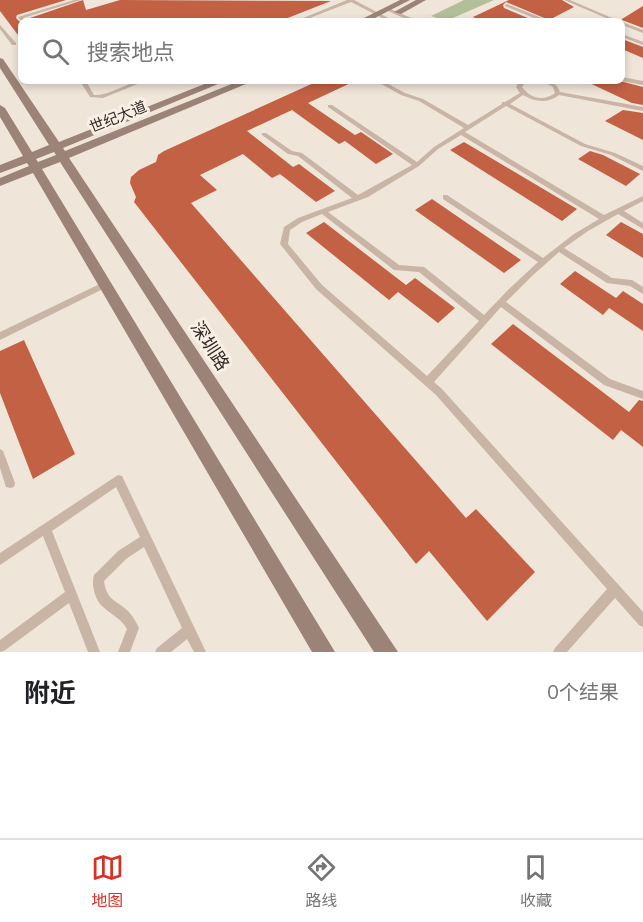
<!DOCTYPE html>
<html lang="zh">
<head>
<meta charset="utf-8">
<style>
	:root { --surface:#fff; --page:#f2f2f2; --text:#202124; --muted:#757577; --line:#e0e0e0; --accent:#d93025 }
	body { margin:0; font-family:"Nunito Sans","Noto Sans SC",sans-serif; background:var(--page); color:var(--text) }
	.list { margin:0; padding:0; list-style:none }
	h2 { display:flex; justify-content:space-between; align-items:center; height:78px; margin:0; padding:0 24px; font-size:26px }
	h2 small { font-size:20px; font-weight:400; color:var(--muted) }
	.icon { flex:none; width:33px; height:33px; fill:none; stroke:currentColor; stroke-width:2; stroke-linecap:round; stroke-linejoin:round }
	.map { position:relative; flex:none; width:643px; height:652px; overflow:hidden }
	.search { position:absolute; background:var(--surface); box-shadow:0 3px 9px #0003; left:18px; right:18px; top:18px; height:66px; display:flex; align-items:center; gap:15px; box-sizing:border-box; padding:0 21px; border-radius:9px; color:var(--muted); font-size:22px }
	.sheet { height:186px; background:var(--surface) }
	nav { display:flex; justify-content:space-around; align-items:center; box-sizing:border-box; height:84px; border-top:2px solid var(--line); background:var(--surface); font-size:16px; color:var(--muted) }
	nav a { display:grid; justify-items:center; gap:3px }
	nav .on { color:var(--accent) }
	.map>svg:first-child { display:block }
	.green { fill:#b3bf99 }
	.building { fill:#c36144 }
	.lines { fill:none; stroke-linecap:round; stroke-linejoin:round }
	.lane { fill:#c8b5a5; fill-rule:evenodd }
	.secondary { fill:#9b8377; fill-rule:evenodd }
	.labels { text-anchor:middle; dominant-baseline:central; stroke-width:6; stroke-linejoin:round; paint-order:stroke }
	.far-street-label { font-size:15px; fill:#342a26; stroke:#f8efe5 }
	.street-label { font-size:18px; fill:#342a26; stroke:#f8efe5 }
</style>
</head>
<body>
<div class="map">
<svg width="643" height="652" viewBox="0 0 643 652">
	<rect width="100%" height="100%" fill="#f0e5d9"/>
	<path class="green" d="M464 0H494L446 21 431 16Z"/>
	<path class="building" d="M0 0H66L17 15 16 18 21 23V39L0 11Z
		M83 0 86 10 120 0 331 1 280 21H28L27 19Z
		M509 0H562L574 7 549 20 506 2 503 5 504 8 535 21H480L473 17Z
		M643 6V28L622 20V19Z
		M622 39 643 47V58L622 49Z
		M318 81H355L308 103 355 135 361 132 393 154 376 164 345 141 339 144 292 110 247 131 293 167 299 164 335 191 316 202 280 174 272 178 243 154 200 175 217 190 191 203 466 518 476 509 535 572 487 621 429 551 416 564 134 202 136 197 130 183 131 177 139 170 156 162 158 155 164 151Z
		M585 81H620L643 87V105L632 103Z
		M623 110 643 113V140L605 121Z
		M464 142 577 209 562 221 450 150Z
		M590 151 603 155 640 174 626 186 578 159Z
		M432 199 521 260 504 273 415 210Z
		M324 222 406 285 415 278 455 308 438 323 398 292 389 300 306 233Z
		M621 222 643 234V258L606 235Z
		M575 271 616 298 623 291 643 304V331L609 308 603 315 560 284Z
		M513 324 629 412 639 400 643 401V447L621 430 613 440 491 344Z
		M24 340 75 454 33 479 0 393V351Z"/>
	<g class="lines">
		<path class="lane" d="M74 0H81L23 18 26 21H21L18 17Z
			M347 0H354L394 21H388L351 2 302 21H296Z
			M564 0H570L619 21H613Z
			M507 4 547 20V21H541L505 6V5Z
			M388 8 416 20V21H410L386 10V9Z
			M471 18 478 21 469 20V19Z
			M622 22 643 30V33L622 25Z
			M0 25 16 43V45H12L0 29Z
			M622 34 643 42V45L622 37Z
			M622 77 643 81V85L622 81Z
			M80 81H86L94 95C111 96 127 81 145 81L103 98 90 97Z
			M376 81H383L405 93 423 99 468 125 502 104V102H505L520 93 516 87 520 81H526L522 87C530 98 543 102 555 93L553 87 543 81C552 81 557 84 560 92L643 107V111L559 95C548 104 535 102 523 95L510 104 585 144 615 153 643 166V171L611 155 581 146 506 106 465 132 604 215 643 196V201L624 211 643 223V229L618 214 588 231 564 248 612 278 632 280 643 287V294L630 286 607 283 559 252 532 276 506 302 610 379 643 391V399L604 385 501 307 434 382 442 389 643 612V627L639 625 615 598 567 652H553L555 648 607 589 436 395 316 289 280 244 284 227 298 218 352 198 298 156 288 154 262 135V133H266L292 151 302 153 358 195 412 165 328 107V105H332L417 162 434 147 464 128 419 101 401 95ZM461 135 599 219 574 234 543 258 447 195H443V199L538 262 509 289 484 315 424 267 399 265 328 212 368 197 419 166 438 149ZM322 214 394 270 419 272 479 321 427 376 322 285 288 244 290 230 302 222Z
			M106 281 110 284 109 286 0 340V332Z
			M0 449 3 451 15 483 14 487 10 488 6 487 0 468Z
			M118 475 122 476 206 652H194L187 639 171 652H155L157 648 182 628 144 547 126 559 104 581C107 601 115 599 128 611 133 616 136 622 139 628L130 652H118L127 629C121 618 111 615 102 606 95 599 91 585 94 575L118 551 140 537 116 487 52 531 100 652H88L69 603 4 651 0 652V640L65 592 43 536 0 565V553Z"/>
		<path class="secondary" d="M400 0H410L369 21H358Z
			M416 0H426L401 14 394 12Z
			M0 58 3 59 59 142 212 81 223 82 63 148 65 151 239 81H253L69 158 398 652H374L60 162 42 169 335 652H312L33 173 0 186V178L29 166 27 163 0 173V165L23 156 0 117V105L5 108 32 152 49 145 0 68ZM54 152 56 155 38 162 36 159Z"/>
	</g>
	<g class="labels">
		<g class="far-street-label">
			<text transform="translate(118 117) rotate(-22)">世纪大道</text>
		</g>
		<g class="street-label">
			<text transform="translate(210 346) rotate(57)">深圳路</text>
		</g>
	</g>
</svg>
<div class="search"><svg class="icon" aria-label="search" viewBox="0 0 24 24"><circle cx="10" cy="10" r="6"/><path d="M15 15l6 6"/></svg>搜索地点</div>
</div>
<section class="sheet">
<h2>附近<small>0个结果</small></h2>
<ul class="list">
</ul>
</section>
<nav>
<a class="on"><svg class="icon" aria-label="map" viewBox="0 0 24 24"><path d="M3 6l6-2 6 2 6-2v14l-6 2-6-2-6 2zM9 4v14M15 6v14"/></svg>地图</a>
<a><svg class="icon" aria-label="directions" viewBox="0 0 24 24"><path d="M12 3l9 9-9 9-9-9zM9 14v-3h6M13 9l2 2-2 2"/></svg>路线</a>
<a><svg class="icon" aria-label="saved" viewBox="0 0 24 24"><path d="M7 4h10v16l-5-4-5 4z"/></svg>收藏</a>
</nav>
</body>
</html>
